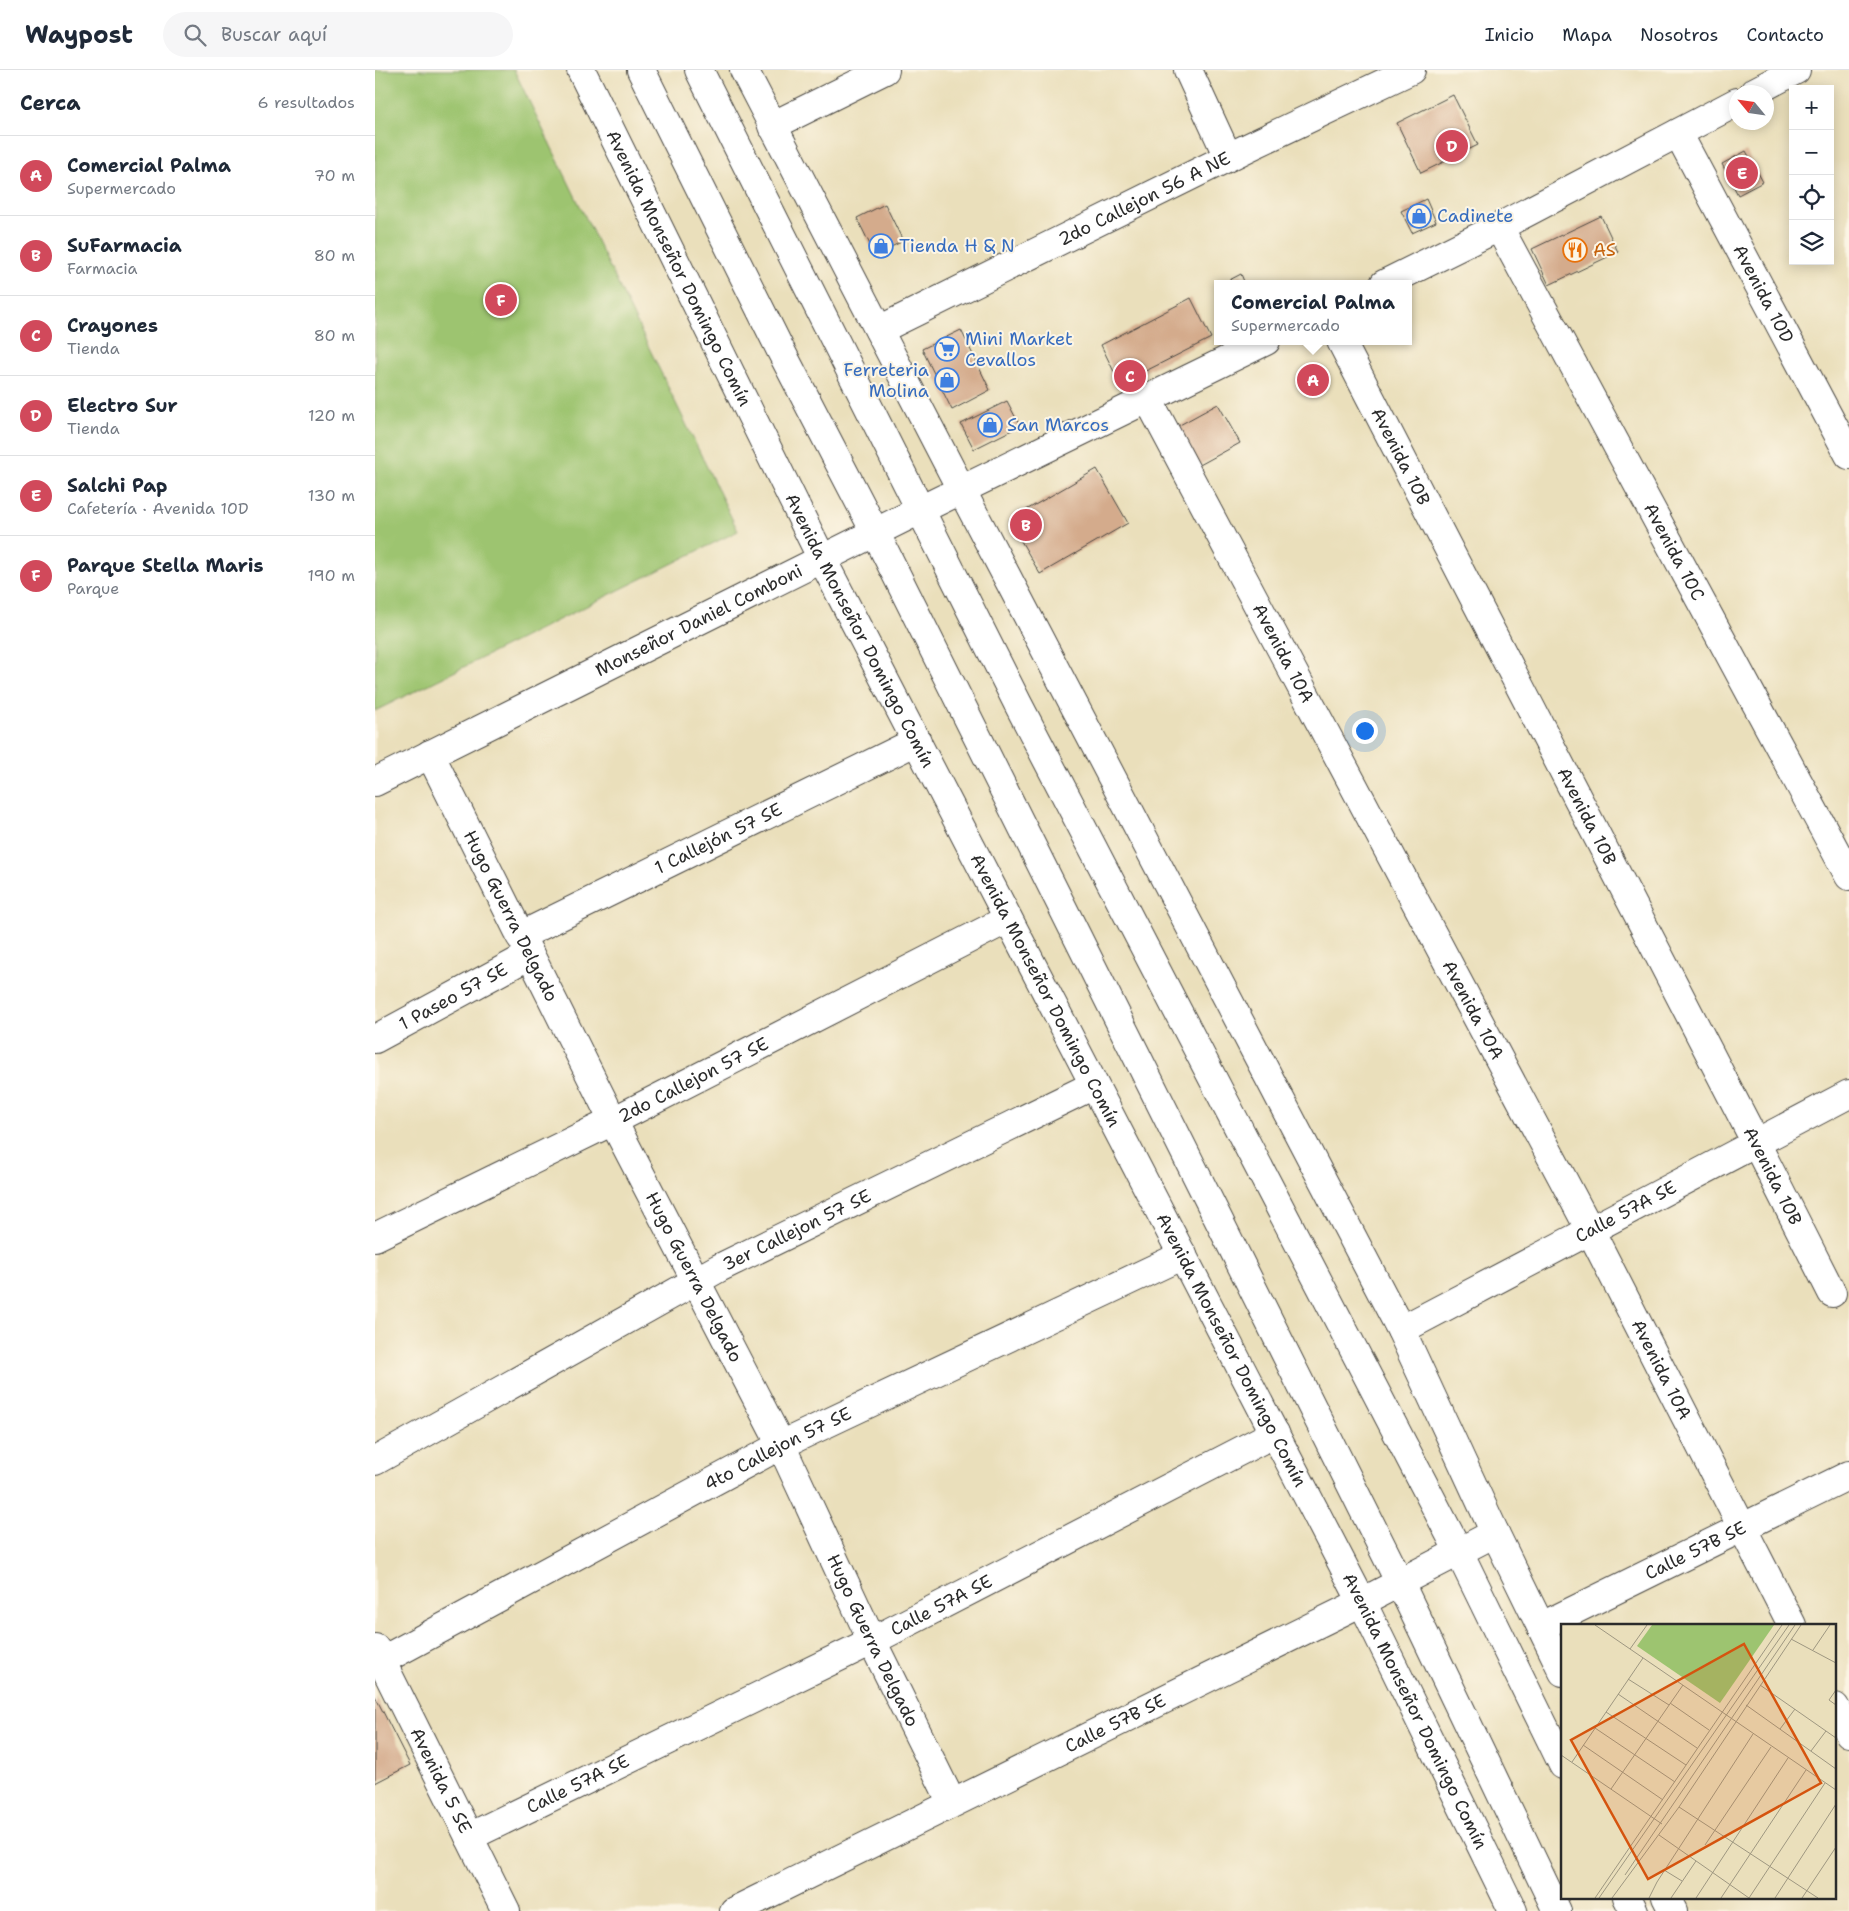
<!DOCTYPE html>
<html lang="es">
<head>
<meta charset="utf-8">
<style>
	:root { --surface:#fff; --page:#f6f6f7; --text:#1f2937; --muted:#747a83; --line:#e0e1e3; --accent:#d1495b }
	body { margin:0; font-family:"Shantell Sans",sans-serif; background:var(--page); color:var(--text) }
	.controls { position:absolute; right:15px; top:15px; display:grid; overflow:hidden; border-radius:0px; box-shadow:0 2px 12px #0003 }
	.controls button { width:45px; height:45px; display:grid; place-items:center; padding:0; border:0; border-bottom:1px solid var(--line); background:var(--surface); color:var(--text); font:25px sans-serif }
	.compass { position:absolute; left:1354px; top:15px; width:45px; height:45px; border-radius:50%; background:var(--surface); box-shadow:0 2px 12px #0003; rotate:299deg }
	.you { position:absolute; left:989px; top:660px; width:18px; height:18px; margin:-12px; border:4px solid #fff; border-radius:50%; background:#1a73e8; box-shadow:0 0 0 8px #1a73e833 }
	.badge { display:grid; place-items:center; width:32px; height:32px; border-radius:50%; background:var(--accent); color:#fff; font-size:16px; font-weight:700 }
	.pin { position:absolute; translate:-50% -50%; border:2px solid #fff; box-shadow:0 1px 5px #0006 }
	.popup { position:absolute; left:839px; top:210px; width:198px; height:65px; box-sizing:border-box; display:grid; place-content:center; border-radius:0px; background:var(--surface); filter:drop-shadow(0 1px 4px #0005); font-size:16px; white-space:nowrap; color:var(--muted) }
	.popup b { font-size:19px; color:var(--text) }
	.popup::after { content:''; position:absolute; left:50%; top:100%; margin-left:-10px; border:10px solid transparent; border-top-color:var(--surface) }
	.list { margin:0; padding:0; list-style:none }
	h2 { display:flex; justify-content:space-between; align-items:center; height:65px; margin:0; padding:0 20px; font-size:21px }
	h2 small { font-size:16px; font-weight:400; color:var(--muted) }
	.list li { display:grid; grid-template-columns:32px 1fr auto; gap:15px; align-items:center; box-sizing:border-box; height:80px; padding:0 20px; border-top:1px solid var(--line) }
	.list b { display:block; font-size:19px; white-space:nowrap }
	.list p { margin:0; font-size:16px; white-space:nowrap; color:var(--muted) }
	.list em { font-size:16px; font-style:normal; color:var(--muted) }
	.icon { flex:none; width:28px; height:28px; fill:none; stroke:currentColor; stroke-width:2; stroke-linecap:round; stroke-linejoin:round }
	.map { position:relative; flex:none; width:1474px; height:1841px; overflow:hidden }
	header { display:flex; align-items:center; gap:30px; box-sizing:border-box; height:70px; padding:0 25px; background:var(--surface); border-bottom:1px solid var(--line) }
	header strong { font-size:24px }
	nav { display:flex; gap:28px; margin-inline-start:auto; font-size:18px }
	.search { width:350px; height:45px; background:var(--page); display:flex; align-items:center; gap:12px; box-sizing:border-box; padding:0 18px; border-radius:28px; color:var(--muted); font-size:19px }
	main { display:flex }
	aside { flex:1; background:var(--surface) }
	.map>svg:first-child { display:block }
	.green { fill:#9dc470; stroke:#64784e }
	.building { fill:#d4ab8c }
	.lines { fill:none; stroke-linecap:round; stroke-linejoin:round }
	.minor-casing { stroke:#484641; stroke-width:30 }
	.secondary-casing { stroke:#484641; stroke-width:30 }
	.minor { stroke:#fff; stroke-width:28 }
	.secondary { stroke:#fff; stroke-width:28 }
	.labels { text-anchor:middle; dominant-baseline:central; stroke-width:4; stroke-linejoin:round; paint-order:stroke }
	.street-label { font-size:18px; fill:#2b2b2b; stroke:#fcf5e5 }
	.shop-label { font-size:18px; fill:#366cbe; stroke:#fcf5e5; text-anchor:start }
	.food-label { font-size:18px; fill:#c56008; stroke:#fcf5e5; text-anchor:start }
	.inset-road { fill:none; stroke:#9e9781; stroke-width:1 }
	.view { fill:#d5540f; fill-opacity:0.15; stroke:#d5540f; stroke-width:2.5 }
	.inset-edge { fill:none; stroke:#2b2b2b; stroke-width:2.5 }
</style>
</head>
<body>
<header>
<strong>Waypost</strong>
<div class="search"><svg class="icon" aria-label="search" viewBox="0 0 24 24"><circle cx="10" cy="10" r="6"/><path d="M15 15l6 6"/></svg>Buscar aquí</div>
<nav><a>Inicio</a><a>Mapa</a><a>Nosotros</a><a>Contacto</a></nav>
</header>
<main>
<aside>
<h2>Cerca<small>6 resultados</small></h2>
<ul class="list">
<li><span class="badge">A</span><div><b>Comercial Palma</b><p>Supermercado</p></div><em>70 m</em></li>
<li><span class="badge">B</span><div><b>SuFarmacia</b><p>Farmacia</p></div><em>80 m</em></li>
<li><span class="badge">C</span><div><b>Crayones</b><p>Tienda</p></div><em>80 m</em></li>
<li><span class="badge">D</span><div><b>Electro Sur</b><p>Tienda</p></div><em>120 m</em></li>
<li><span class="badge">E</span><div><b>Salchi Pap</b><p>Cafetería · Avenida 10D</p></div><em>130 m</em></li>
<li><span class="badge">F</span><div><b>Parque Stella Maris</b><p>Parque</p></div><em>190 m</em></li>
</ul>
</aside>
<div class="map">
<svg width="1474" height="1841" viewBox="0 0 1474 1841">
	<rect width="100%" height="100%" fill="#fcf5e5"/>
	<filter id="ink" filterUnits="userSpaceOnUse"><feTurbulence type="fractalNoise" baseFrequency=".02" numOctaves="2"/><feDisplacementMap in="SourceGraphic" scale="10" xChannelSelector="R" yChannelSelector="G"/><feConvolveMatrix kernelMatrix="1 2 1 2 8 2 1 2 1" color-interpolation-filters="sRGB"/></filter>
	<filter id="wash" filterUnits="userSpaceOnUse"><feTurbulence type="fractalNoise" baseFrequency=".0096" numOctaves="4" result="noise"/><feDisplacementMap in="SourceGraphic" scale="20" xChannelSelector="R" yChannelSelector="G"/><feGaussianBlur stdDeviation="1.12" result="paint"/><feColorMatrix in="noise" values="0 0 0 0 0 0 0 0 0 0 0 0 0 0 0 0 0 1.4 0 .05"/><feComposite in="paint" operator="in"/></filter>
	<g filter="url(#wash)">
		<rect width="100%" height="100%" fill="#eadfbb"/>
		<path class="green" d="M0 0H139L363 461 0 641Z"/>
		<g id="blocks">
			<path class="building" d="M1078 25 1103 75 1046 103 1022 53Z
				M1371 81 1388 112 1363 125 1347 94Z
				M1051 129 1061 152 1037 163 1026 141Z
				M510 134 528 171 500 185 482 148Z
				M1226 146 1243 182 1174 215 1157 179Z
				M866 204 870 214H847Z
				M816 228 836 268 745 314 726 275Z
				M586 260 615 320 577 340 547 279Z
				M944 295 955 311 931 326 921 309Z
				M632 331 645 356 599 379 586 354Z
				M843 334 865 373 823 396 801 357Z
				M722 399 753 453 665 504 634 450Z
				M0 1626 35 1695 0 1713Z"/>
		</g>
	</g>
	<g filter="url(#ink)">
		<use href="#blocks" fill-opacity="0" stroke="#484641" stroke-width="1"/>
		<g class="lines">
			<g class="minor-casing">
				<g id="minor">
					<path d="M813 0 853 87"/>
					<path d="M1379 22 1421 0"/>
					<path d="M397 56 510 0"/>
					<path id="s1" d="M1303 63 1474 385"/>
					<path id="s2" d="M1124 157 1474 806"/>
					<path d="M1009 214 1124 157 1362 32"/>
					<path id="s3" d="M504 260 874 77 1036 0"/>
					<path id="s4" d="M966 271 1381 1073 1457 1223"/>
					<path id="s5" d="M773 329 1215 1160 1417 1555"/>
					<path id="s6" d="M55 684 238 1051 406 1375 497 1571 577 1733"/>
					<path id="s7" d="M0 712 545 440 891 271"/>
					<path id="s8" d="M145 866 542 671"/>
					<path id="s9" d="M0 969 155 885"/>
					<path id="s10" d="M0 1167 238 1051 633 849"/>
					<path id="s11" d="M1026 1260 1474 1024"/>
					<path id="s12" d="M0 1391 344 1198 719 1015"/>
					<path id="s13" d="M1167 1556 1474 1405"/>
					<path id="s14" d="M0 1578 131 1841"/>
					<path id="s15" d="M6 1591 406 1375 808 1185"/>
					<path d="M1460 1637 1474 1663"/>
					<path id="s16" d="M94 1767 497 1571 900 1363"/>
					<path id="s17" d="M359 1841 987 1532 1120 1463"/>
				</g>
			</g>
			<g class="secondary-casing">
				<g id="secondary">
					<path id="s18" d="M206 0 447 489 987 1532 1138 1841"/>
					<path d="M266 0 406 281 500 462 1025 1513 1182 1841"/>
					<path d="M324 0 643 634 1084 1482 1188 1695"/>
					<path d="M369 0 586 419 1026 1260 1120 1463 1188 1602"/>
					<path d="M1252 1827 1259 1841"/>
					<path d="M1291 1827 1298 1841"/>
				</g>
			</g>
			<use href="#minor" class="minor"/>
			<use href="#secondary" class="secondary"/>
		</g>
	</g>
	<defs>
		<g id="shop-ring" transform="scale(1.25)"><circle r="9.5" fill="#fcf5e5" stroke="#3f7fe0" stroke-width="1.5"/><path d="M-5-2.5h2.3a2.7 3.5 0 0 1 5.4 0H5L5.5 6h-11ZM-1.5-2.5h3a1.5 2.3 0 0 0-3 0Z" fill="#3f7fe0"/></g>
		<g id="restaurant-ring" transform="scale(1.25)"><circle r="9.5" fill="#fcf5e5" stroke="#e8710a" stroke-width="1.5"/><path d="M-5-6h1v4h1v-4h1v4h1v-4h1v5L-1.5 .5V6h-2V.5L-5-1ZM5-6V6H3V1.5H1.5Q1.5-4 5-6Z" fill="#e8710a"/></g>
		<g id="supermarket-ring" transform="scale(1.25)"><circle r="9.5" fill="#fcf5e5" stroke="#3f7fe0" stroke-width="1.5"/><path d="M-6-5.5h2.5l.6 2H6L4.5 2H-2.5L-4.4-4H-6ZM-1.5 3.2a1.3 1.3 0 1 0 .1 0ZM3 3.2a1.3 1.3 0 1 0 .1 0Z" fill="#3f7fe0"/></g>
	</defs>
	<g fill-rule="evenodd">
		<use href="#shop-ring" x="1044" y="146"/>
		<use href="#shop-ring" x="506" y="176"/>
		<use href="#restaurant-ring" x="1200" y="180"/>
		<use href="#supermarket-ring" x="572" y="279"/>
		<use href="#shop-ring" x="572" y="310"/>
		<use href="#shop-ring" x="615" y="355"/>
	</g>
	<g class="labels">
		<g class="street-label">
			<text stroke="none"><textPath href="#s3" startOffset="296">2do Callejon 56 A NE</textPath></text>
			<text stroke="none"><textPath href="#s18" startOffset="221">Avenida Monseñor Domingo Comín</textPath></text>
			<text stroke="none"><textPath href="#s1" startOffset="182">Avenida 10D</textPath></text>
			<text stroke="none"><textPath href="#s4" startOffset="130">Avenida 10B</textPath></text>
			<text stroke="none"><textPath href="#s2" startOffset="369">Avenida 10C</textPath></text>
			<text stroke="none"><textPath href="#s7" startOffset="362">Monseñor Daniel Comboni</textPath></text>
			<text stroke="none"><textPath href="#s18" startOffset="626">Avenida Monseñor Domingo Comín</textPath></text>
			<text stroke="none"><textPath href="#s5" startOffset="288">Avenida 10A</textPath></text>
			<text stroke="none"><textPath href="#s4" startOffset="535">Avenida 10B</textPath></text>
			<text stroke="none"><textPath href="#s8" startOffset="221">1 Callejón 57 SE</textPath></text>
			<text stroke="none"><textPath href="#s6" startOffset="181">Hugo Guerra Delgado</textPath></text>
			<text stroke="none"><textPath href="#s18" startOffset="1031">Avenida Monseñor Domingo Comín</textPath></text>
			<text stroke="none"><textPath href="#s9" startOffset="89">1 Paseo 57 SE</textPath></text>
			<text stroke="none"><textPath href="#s5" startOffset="692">Avenida 10A</textPath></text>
			<text stroke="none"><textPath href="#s10" startOffset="355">2do Callejon 57 SE</textPath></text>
			<text stroke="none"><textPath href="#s4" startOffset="940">Avenida 10B</textPath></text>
			<text stroke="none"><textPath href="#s11" startOffset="254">Calle 57A SE</textPath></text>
			<text stroke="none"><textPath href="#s12" startOffset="481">3er Callejon 57 SE</textPath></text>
			<text stroke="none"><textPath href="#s6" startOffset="586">Hugo Guerra Delgado</textPath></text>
			<text stroke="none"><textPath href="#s18" startOffset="1436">Avenida Monseñor Domingo Comín</textPath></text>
			<text stroke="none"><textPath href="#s5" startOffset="1098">Avenida 10A</textPath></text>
			<text stroke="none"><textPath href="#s15" startOffset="450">4to Callejon 57 SE</textPath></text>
			<text stroke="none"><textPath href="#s13" startOffset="171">Calle 57B SE</textPath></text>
			<text stroke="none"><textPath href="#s16" startOffset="526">Calle 57A SE</textPath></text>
			<text stroke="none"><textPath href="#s6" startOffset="991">Hugo Guerra Delgado</textPath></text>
			<text stroke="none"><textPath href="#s18" startOffset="1841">Avenida Monseñor Domingo Comín</textPath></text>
			<text stroke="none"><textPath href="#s17" startOffset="425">Calle 57B SE</textPath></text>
			<text stroke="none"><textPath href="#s14" startOffset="148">Avenida 5 SE</textPath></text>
			<text stroke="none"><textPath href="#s16" startOffset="121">Calle 57A SE</textPath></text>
		</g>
		<g class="shop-label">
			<text x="1062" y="146">Cadinete</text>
			<text x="524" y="176">Tienda H &amp; N</text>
			<text x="590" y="269">Mini Market<tspan x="590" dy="21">Cevallos</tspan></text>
			<text x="554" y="300" text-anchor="end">Ferreteria<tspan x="554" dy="21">Molina</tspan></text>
			<text x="632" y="355">San Marcos</text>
		</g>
		<g class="food-label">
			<text x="1218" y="180">AS</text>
		</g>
	</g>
	<g transform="translate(1186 1554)">
		<rect width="275" height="275" fill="#eadfbb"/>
		<path d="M91 1H213L159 79 76 22Z" fill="#9dc470"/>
		<path class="inset-road" d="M34 1 275 166M230 15 275 39M69 25 86 1M252 26 269 1M67 55 108 81M199 61 275 114M275 66 268 76 275 81M57 70 136 124M109 79 148 106M185 81 275 145M45 88 125 141M34 104 114 158M219 105 234 85M22 121 102 176M250 127 265 107M0 131 101 200M11 138 82 34M50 165 122 61M118 183 257 274M98 211 188 274 264 159M144 221 210 123M103 246 121 257M64 251 234 1M34 274 221 1M38 274 228 1M51 274 118 183 240 1M88 274 96 258 192 110M110 274 135 237M135 274 227 134M160 274 245 146M214 274 275 180M241 274 275 223"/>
		<path class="view" d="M183 20 260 159 87 255 10 116Z"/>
		<rect width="275" height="275" class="inset-edge"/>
	</g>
</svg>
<div class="controls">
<button>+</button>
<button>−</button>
<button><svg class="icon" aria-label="locate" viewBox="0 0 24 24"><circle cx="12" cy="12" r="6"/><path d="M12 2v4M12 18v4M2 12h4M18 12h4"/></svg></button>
<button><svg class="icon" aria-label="layers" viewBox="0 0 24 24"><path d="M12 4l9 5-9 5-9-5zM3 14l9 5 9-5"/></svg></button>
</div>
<svg class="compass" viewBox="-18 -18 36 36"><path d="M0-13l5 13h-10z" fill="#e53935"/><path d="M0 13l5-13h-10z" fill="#747a83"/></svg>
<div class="you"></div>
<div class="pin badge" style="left:938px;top:310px">A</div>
<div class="popup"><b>Comercial Palma</b>Supermercado</div>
<div class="pin badge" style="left:651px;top:455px">B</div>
<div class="pin badge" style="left:755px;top:306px">C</div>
<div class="pin badge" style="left:1077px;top:76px">D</div>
<div class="pin badge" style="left:1367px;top:103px">E</div>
<div class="pin badge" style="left:126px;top:230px">F</div>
</div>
</main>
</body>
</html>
